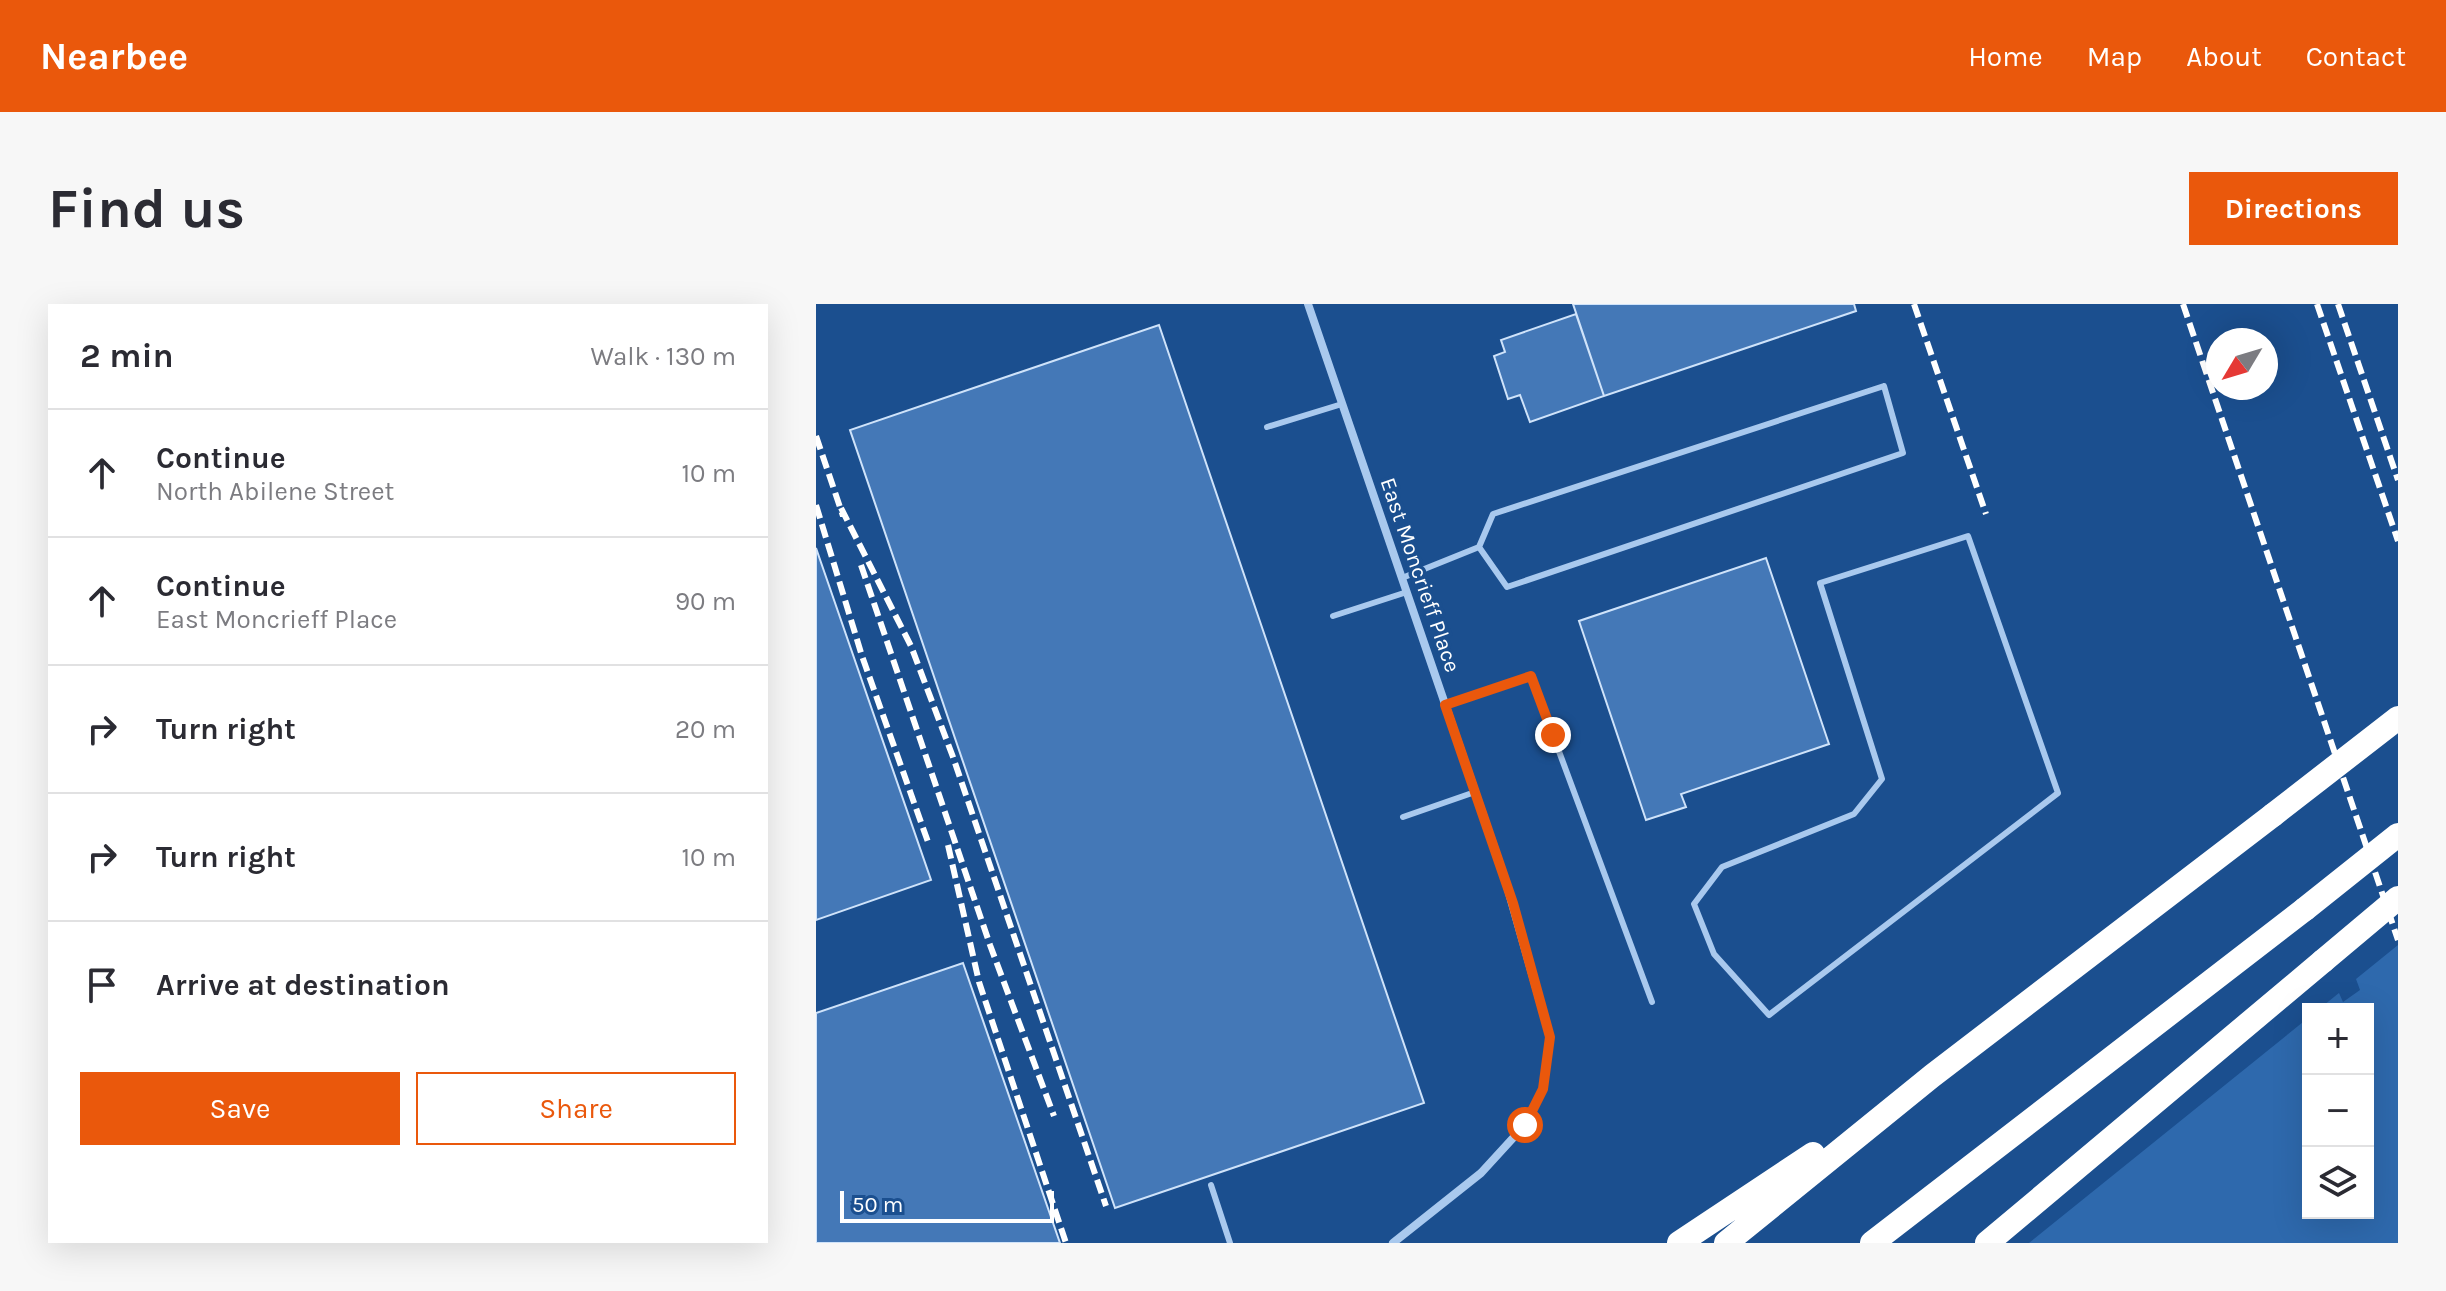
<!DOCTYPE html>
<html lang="en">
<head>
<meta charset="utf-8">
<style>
	:root { --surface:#fff; --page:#f7f7f7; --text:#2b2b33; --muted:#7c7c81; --line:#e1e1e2; --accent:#ea580c }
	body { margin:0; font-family:Karla,sans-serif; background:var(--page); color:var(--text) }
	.controls { position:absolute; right:24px; bottom:24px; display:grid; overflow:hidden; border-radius:0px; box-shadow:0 8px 32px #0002 }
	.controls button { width:72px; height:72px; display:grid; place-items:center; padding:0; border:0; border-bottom:2px solid var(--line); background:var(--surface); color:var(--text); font:40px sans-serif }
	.compass { position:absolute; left:1390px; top:24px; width:72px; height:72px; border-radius:50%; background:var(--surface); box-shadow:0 8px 32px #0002; rotate:232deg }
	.scale { position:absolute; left:24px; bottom:20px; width:214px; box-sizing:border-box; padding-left:8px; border:4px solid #fff; border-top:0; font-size:22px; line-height:28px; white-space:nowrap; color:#fff; -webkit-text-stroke:6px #1b4f8f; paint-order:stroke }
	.stop { position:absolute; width:24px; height:24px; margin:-18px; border:6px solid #ea580c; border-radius:50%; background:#fff }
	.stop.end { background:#ea580c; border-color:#fff; box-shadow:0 2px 8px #0008 }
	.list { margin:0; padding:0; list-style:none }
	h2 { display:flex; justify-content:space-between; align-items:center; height:104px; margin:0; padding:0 32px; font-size:34px }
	h2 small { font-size:26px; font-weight:400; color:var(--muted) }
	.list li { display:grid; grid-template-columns:52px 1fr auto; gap:24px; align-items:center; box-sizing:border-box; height:128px; padding:0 32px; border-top:2px solid var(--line) }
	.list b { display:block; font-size:30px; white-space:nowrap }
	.list p { margin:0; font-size:26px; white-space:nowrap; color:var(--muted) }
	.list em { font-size:26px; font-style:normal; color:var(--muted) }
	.actions { display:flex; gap:16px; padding:24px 32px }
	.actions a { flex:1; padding:18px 0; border:2px solid var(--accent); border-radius:0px; text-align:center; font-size:28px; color:var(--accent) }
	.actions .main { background:var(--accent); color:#fff }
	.icon { flex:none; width:44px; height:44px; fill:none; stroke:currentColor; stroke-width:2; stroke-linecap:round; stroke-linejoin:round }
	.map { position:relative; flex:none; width:1582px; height:939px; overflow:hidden; border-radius:0px }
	header { display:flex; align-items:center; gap:48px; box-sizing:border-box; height:112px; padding:0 40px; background:var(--accent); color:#fff }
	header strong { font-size:38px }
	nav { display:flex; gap:44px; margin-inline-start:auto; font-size:28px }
	.intro { display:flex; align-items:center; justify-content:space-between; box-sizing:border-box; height:192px; padding:0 48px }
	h1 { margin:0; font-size:56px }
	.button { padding:20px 36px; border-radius:0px; background:var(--accent); color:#fff; font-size:28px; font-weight:700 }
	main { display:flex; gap:48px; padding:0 48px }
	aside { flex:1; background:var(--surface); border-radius:0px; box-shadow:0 8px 32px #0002 }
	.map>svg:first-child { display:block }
	.green { fill:#2e69ad }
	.building { fill:#4478b7; stroke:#cfe3fa; stroke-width:2 }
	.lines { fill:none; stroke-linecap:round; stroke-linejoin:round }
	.lane { stroke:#a9c9ee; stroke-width:6 }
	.street { stroke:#a9c9ee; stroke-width:8 }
	.highway { stroke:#fff; stroke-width:24 }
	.rail { stroke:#fff; stroke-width:6; stroke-dasharray:14 6; stroke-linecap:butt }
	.highway-bridge { stroke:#fff; stroke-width:24 }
	.route { stroke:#ea580c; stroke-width:10 }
	.labels { text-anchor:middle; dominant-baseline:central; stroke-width:7; stroke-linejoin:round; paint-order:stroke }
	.street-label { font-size:22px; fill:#fff; stroke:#1b4f8f }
</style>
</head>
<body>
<header>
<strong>Nearbee</strong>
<nav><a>Home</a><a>Map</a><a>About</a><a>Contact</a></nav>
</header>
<div class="intro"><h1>Find us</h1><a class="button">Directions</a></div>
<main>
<aside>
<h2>2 min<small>Walk · 130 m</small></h2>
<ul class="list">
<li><svg class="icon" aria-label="ahead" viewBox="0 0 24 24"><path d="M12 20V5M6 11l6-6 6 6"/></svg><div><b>Continue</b><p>North Abilene Street</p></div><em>10 m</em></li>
<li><svg class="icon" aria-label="ahead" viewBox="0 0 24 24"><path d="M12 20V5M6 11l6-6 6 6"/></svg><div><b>Continue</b><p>East Moncrieff Place</p></div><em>90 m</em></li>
<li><svg class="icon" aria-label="right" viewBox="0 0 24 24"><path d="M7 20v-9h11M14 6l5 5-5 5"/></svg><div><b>Turn right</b></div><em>20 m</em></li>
<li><svg class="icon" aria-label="right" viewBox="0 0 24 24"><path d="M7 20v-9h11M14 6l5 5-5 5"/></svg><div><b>Turn right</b></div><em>10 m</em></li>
<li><svg class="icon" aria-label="arrive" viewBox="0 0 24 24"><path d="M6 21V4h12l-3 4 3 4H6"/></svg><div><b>Arrive at destination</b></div></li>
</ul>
<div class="actions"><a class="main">Save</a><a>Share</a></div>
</aside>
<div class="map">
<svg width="1582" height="939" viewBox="0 0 1582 939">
	<rect width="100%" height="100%" fill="#1b4f8f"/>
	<path class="green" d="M1582 641V939H1213L1492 714V909H1552V705H1503L1523 689 1527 698 1544 686 1540 675Z"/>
	<path class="building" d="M757 0H1038L1040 7 788 92Z
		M760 10 788 92 714 118 704 91 692 95 678 52 689 48 685 36Z
		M343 21 608 799 299 904 34 126Z
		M0 244 115 576 0 616Z
		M950 254 1013 440 865 490 870 503 830 516 763 317Z
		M147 659 244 939H0V709Z"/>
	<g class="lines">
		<path class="lane" d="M451 123 526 100
			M1152 232 1242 489 953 711 898 650 878 600 906 563 1038 510 1066 475 1004 279Z
			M586 274 663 243 691 283 1087 149 1068 82 677 210 663 243
			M517 312 591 288
			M629 401 715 372 836 698
			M587 513 659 488
			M395 881 414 939"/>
		<path class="street" d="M492 0 689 575 734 733 727 785 709 821 665 869 577 939"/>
		<path class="highway" d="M863 939 997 850
			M910 939 1116 772 1457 511
			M1056 939 1489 605
			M1171 939 1507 657"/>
		<path class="rail" d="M1098 0 1170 210
			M1367 0 1582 636
			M1501 0 1582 237
			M1522 0 1582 176
			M0 132 27 212
			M0 201 46 352 112 538
			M25 204 95 342 137 453 290 902
			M45 261 174 641 238 812
			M132 541 163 678 250 939"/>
		<path class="highway-bridge" d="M1457 511 1582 414
			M1489 605 1582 531
			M1507 657 1582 594"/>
	</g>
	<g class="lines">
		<path class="route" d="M709 821 727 785 734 733 697 599 629 401 715 372 737 431"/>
	</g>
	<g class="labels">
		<g class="street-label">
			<text transform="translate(604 271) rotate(71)">East Moncrieff Place</text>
		</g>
	</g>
</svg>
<div class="controls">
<button>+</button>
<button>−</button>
<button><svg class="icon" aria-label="layers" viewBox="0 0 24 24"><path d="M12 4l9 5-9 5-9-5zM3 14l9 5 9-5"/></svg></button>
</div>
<svg class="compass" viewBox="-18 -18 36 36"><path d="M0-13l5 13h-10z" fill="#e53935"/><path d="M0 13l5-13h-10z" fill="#7c7c81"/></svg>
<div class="scale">50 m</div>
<div class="stop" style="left:709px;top:821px"></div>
<div class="stop end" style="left:737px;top:431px"></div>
</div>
</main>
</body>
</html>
